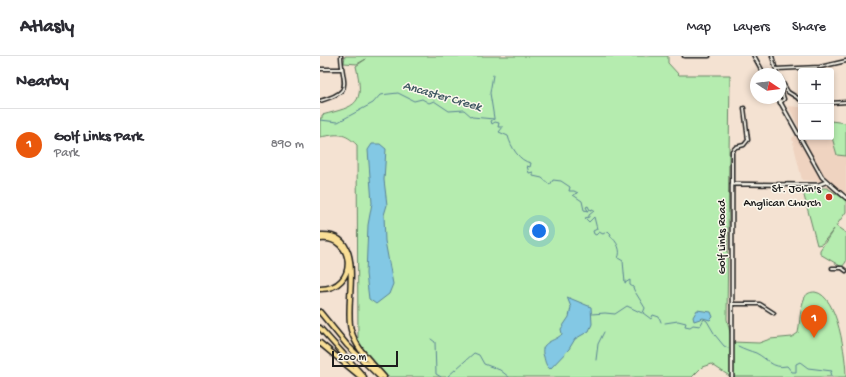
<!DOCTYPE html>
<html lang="en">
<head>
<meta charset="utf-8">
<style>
	:root { --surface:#fff; --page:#f2f2f3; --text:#2b2b33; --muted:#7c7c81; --line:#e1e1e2; --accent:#ea580c }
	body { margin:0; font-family:"Gochi Hand",sans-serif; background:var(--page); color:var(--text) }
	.controls { position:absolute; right:12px; top:12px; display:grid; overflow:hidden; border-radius:4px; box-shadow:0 2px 6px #0003 }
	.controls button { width:36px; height:36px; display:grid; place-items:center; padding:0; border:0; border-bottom:1px solid var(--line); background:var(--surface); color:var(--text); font:20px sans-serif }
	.compass { position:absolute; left:430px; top:12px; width:36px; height:36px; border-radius:50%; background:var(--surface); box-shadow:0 2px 6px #0003; rotate:103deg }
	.scale { position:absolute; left:12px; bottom:10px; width:66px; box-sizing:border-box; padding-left:4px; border:2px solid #1c1c1c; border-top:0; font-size:11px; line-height:14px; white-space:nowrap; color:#1c1c1c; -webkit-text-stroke:3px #fbf7ec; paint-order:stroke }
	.you { position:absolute; left:219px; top:175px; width:14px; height:14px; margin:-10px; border:3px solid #fff; border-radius:50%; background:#1a73e8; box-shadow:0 0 0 6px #1a73e833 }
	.badge { display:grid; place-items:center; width:26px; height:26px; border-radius:50%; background:var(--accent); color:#fff; font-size:13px; font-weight:700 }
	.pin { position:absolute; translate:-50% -33px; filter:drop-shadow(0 1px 2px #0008) }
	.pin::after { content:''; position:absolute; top:21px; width:14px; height:12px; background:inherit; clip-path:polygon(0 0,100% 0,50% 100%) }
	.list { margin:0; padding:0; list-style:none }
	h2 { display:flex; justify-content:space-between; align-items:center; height:52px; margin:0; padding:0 16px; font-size:17px }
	h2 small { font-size:13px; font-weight:400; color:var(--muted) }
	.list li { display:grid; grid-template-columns:26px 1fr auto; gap:12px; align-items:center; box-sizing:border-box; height:72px; padding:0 16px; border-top:1px solid var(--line) }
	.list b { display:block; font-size:15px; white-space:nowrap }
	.list p { margin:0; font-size:13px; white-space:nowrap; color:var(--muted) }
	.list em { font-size:13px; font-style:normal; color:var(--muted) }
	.map { position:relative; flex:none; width:526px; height:321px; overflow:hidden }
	header { display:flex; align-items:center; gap:24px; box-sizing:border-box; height:56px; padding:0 20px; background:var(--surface); border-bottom:1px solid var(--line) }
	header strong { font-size:19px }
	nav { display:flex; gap:22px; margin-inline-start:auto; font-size:14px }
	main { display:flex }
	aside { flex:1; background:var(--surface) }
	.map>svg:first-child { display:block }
	.built { fill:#efd3c0 }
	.green { fill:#b5ecaf; stroke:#688466 }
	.water { fill:#83c8e4; stroke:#5a8394 }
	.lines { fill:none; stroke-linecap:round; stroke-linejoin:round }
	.stream { stroke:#5a8394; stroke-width:1 }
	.minor-casing { stroke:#1c1c1c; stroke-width:5 }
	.secondary-casing { stroke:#1c1c1c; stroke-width:5.5 }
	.motorway-casing { stroke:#1c1c1c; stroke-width:7 }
	.minor { stroke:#fbf7ec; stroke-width:2 }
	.secondary { stroke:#fbf7ec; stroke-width:2.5 }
	.motorway { stroke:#fadf96; stroke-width:4 }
	.poi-dot { fill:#c8321e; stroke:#fbf7ec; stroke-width:1.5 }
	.labels { text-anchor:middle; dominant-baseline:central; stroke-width:3; stroke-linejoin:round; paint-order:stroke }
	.poi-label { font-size:12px; fill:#1c1c1c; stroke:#fbf7ec; text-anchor:end }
	.street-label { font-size:12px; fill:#1c1c1c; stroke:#fbf7ec }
	.water-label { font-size:13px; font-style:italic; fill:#405862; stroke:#fbf7ec }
</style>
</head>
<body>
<header>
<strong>Atlasly</strong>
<nav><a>Map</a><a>Layers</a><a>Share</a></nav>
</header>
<main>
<aside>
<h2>Nearby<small></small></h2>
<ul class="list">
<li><span class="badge">1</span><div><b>Golf Links Park</b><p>Park</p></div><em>890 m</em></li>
</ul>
</aside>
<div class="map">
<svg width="526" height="321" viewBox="0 0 526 321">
	<rect width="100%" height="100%" fill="#f4e2d2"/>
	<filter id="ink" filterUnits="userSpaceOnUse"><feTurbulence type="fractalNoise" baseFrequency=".025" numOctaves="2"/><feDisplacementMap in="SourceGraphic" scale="8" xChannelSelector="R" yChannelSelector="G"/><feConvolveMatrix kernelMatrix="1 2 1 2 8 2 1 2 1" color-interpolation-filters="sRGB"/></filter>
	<g filter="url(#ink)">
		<path class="built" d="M468 50 481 51V81H511V78L517 98 526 100V144L497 125 482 124 472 82 481 75Z"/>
		<path class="green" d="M25 0H348V7L359 19H410L407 263 412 286 439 287 450 283 472 281 478 277C480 266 480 251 485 241 487 237 491 236 495 236 518 239 526 302 526 321H411L391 308 382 311 372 321H68L38 286 37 89C24 76 18 78 0 81V62H2V59C37 50 45 49 36 10L46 3 37 8 24 7Z
			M511 65 526 67V100L517 99 511 78Z
			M482 132H507L526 144V156L516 170 526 177V206L522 211 500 198V194L514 173 502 188 497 189Z"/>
		<path class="water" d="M52 88H60L66 93 64 124 67 149 64 159 65 185 73 228 69 238 56 248 49 243 46 218 48 169 52 147 48 94Z
			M247 241 271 251 272 268 269 275 255 283 249 293 230 313C226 310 225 306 224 301 218 285 235 286 242 278L241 273 249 261 251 251Z
			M377 254 391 256 393 261 390 264 383 262 374 265 373 261Z"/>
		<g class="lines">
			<path class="stream" d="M173 19 170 37 174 62
				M174 63 171 65 172 68 175 66 179 67 178 71H183L179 76 188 80C191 91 199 105 211 107L210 111 207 110 209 117 213 116V120L222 122 230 129 233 124 241 125 250 131 249 135H254L258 137 253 139 262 145 264 154 268 155 266 151 268 150 270 154 273 153 274 155 269 159V161L265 162 269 166 274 161 277 173 273 175 274 178 276 179 279 176 283 178 288 175 291 178 290 180C297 185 302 195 298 202L303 205 305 227 310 224V229L313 231 314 234 325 252 323 257 331 263 333 259 339 261 341 266
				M0 64 18 66 53 47 60 39 78 37 94 45 102 43 109 47 114 45 129 55 144 54 152 61 174 63
				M272 258 285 257 295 258 307 250 322 257
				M345 267 358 265 366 267 365 270 370 271 373 269 380 270 384 263 387 265 394 277
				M395 279 404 290 408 292
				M111 283 115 286 116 318 121 321
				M418 290C424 293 430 295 436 297 448 303 452 313 467 310L472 316H476V308L480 306 488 312 512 315 510 318 512 321
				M276 304 278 288 284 276
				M127 321 154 297 159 299 164 308 180 314 189 321"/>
			<g class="minor-casing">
				<path id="minor" d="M364 0H389
					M452 0 457 18
					M0 13H21
					M456 13 500 11 526 5
					M460 22 468 36 481 44
					M460 31 464 43 460 47
					M0 45C35 35 22 29 21 0
					M511 47 526 46
					M412 128V95L416 91 424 89 428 84 424 52
					M512 212H522L526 215
					M412 248H440L454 257"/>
			</g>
			<g class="secondary-casing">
				<path id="secondary" d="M434 0 444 18
					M458 42 502 121 526 142
					M412 321V128L498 129 506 126"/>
			</g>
			<g class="motorway-casing">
				<path id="motorway" d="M0 179C49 176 23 247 31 274 36 293 51 306 64 321
					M0 183C35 179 39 233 0 233
					M0 256 27 289 60 321
					M0 272 44 321
					M0 287 41 321"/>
			</g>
			<use href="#minor" class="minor"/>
			<use href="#secondary" class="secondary"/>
			<use href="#motorway" class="motorway"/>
		</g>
	</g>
	<circle class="poi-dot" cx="509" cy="141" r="4"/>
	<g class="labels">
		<g class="poi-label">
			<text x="501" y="134">St. John's<tspan x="501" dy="14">Anglican Church</tspan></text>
		</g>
		<g class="street-label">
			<text transform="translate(403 181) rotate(-90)">Golf Links Road</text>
		</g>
		<g class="water-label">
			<text transform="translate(122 41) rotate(16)">Ancaster Creek</text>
		</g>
	</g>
</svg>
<div class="controls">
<button>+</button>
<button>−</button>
</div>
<svg class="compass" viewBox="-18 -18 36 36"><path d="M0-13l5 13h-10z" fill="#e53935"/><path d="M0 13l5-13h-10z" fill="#7c7c81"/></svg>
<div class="scale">200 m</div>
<div class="you"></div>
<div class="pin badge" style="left:494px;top:282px">1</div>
</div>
</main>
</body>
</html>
